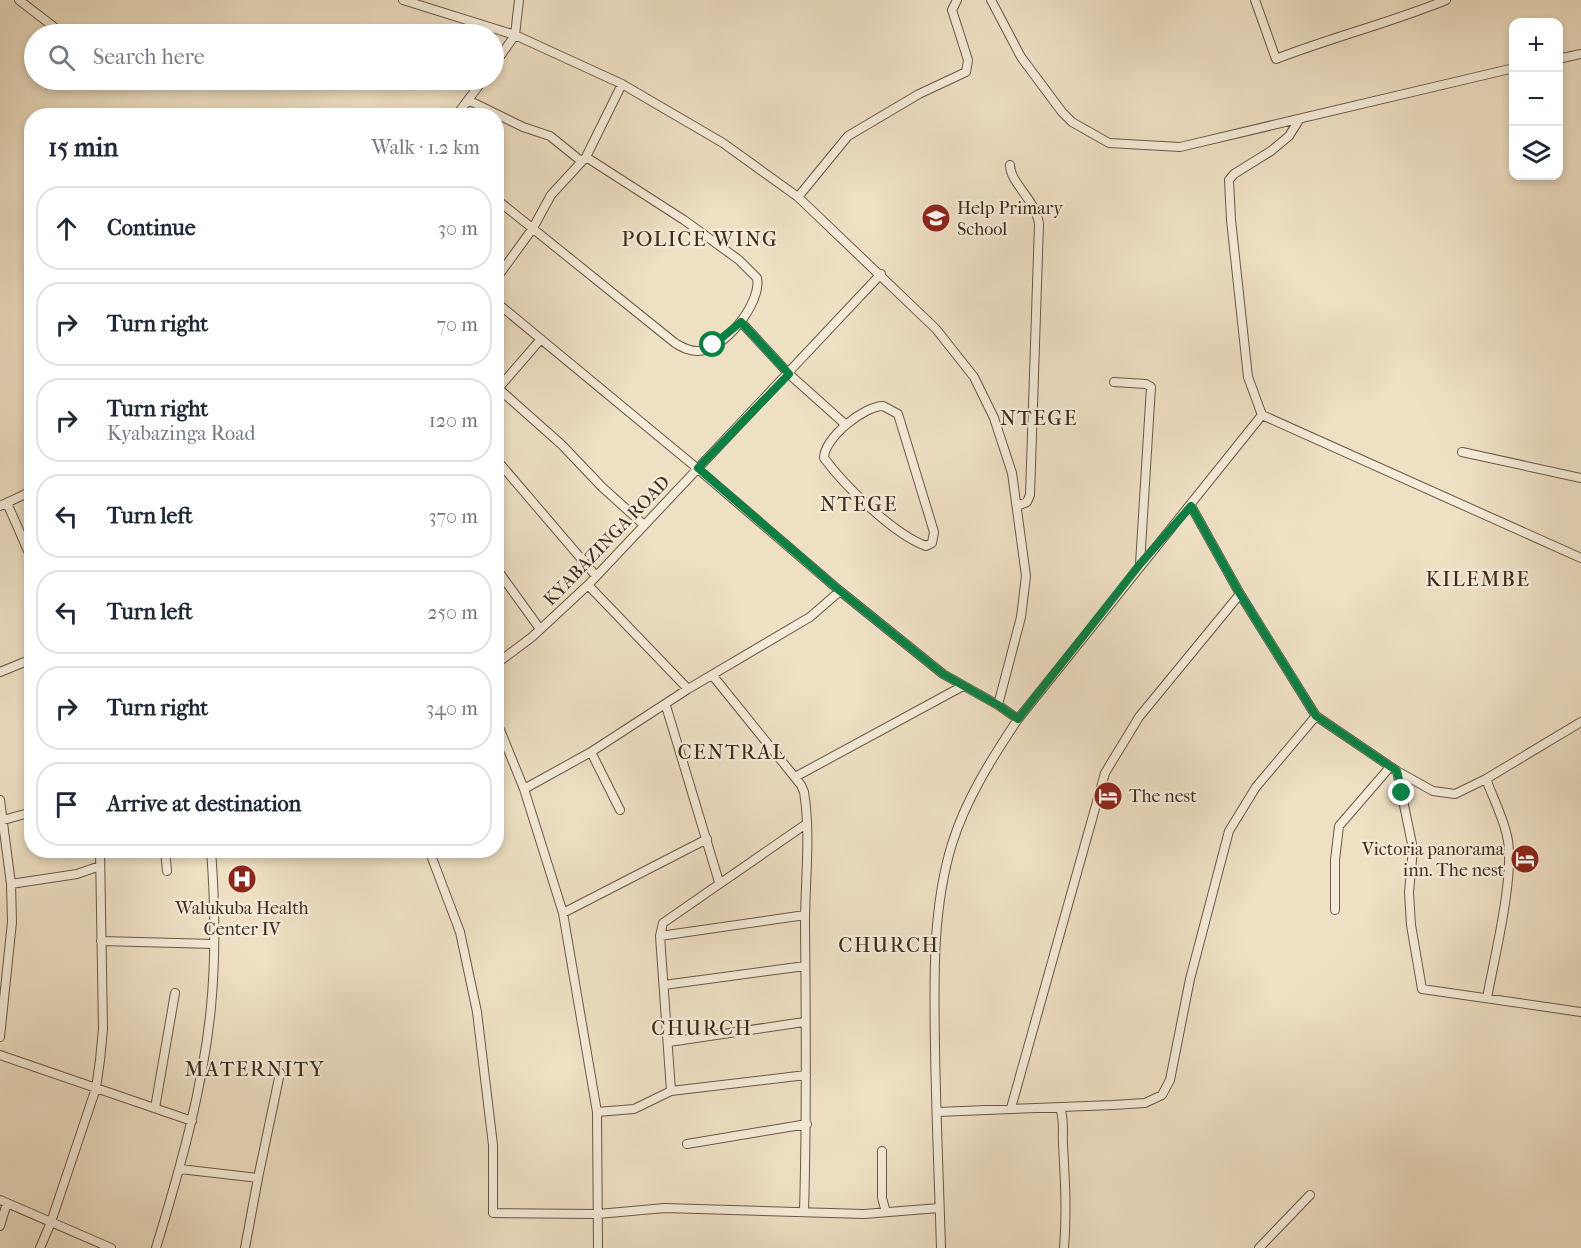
<!DOCTYPE html>
<html lang="en">
<head>
<meta charset="utf-8">
<style>
	:root { --surface:#fff; --page:#f6f6f7; --text:#1f2937; --muted:#747a83; --line:#e0e1e3 }
	body { margin:0; font-family:"IM FELL French Canon",serif; background:var(--page); color:var(--text) }
	.controls { position:absolute; right:18px; top:18px; display:grid; overflow:hidden; border-radius:12px; box-shadow:0 3px 9px #0003 }
	.controls button { width:54px; height:54px; display:grid; place-items:center; padding:0; border:0; border-bottom:2px solid var(--line); background:var(--surface); color:var(--text); font:30px sans-serif }
	.stop { position:absolute; width:18px; height:18px; margin:-14px; border:4px solid #0b8043; border-radius:50%; background:#fff }
	.stop.end { background:#0b8043; border-color:#fff; box-shadow:0 2px 6px #0008 }
	.list { margin:0; padding:0; list-style:none }
	h2 { display:flex; justify-content:space-between; align-items:center; height:78px; margin:0; padding:0 24px; font-size:26px }
	h2 small { font-size:20px; font-weight:400; color:var(--muted) }
	.list li { display:grid; grid-template-columns:39px 1fr auto; gap:18px; align-items:center; box-sizing:border-box; height:84px; margin:0 12px 12px; padding:0 12px; border:2px solid var(--line); border-radius:24px }
	.list b { display:block; font-size:22px; white-space:nowrap }
	.list p { margin:0; font-size:20px; white-space:nowrap; color:var(--muted) }
	.list em { font-size:20px; font-style:normal; color:var(--muted) }
	.icon { flex:none; width:33px; height:33px; fill:none; stroke:currentColor; stroke-width:2; stroke-linecap:round; stroke-linejoin:round }
	.map { position:relative; flex:none; width:1581px; height:1248px; overflow:hidden }
	.search { position:absolute; background:var(--surface); box-shadow:0 3px 9px #0003; left:24px; top:24px; width:480px; height:66px; display:flex; align-items:center; gap:15px; box-sizing:border-box; padding:0 21px; border-radius:33px; color:var(--muted); font-size:22px }
	.panel { position:absolute; background:var(--surface); box-shadow:0 3px 9px #0003; left:24px; top:108px; width:480px; height:750px; border-radius:24px }
	.map>svg:first-child { display:block }
	.lines { fill:none; stroke-linecap:round; stroke-linejoin:round }
	.minor-casing { stroke:#685846; stroke-width:10 }
	.minor { stroke:#f4ebd8; stroke-width:8 }
	.route { stroke:#0b8043; stroke-width:8 }
	.labels { text-anchor:middle; dominant-baseline:central; stroke-width:4.5; stroke-linejoin:round; paint-order:stroke }
	.poi-label { font-size:18px; fill:#3c2a1d; stroke:#f4ebd8; text-anchor:start }
	.street-label { font-size:18px; fill:#3c2a1d; stroke:#f4ebd8 }
	.quarter-label { font-size:21px; letter-spacing:1.5px; fill:#3c2a1d; stroke:#f4ebd8 }
</style>
</head>
<body>
<div class="map">
<svg width="1581" height="1248" viewBox="0 0 1581 1248">
	<rect width="100%" height="100%" fill="#eee0c3"/>
	<filter id="stains"><feTurbulence type="fractalNoise" baseFrequency=".00333" numOctaves="4"/><feColorMatrix values="0 0 0 0 .2 0 0 0 0 .09 0 0 0 0 .02 0 0 0 .5 -.17"/></filter>
	<radialGradient id="worn" r=".72"><stop offset=".6" stop-color="#630" stop-opacity="0"/><stop offset="1" stop-color="#630" stop-opacity=".3"/></radialGradient>
	<g class="lines">
		<g class="minor-casing">
			<path id="minor" d="M19 0 63 34
				M403 0 515 35 622 84 723 143 798 197 936 329 974 377 994 418 1012 473 1026 576 1021 617 998 705
				M991 0 1021 57 1062 112 1072 122 1109 143 1180 147 1514 68
				M1255 0 1276 59C1332 37 1390 23 1446 0
				M1558 59 1581 54
				M494 65 515 35 519 0
				M468 100 523 127 550 136 581 161
				M456 116 483 80
				M1010 165C1010 183 1036 200 1039 224L1030 495 1027 502 1017 506
				M798 197 848 136 919 94 966 72 968 60 952 10 957 0
				M496 199 675 343C682 347 688 351 697 351 723 352 762 303 757 278L739 260 684 220 586 157
				M496 279 533 228 551 195 586 157 622 84
				M496 302 698 469 840 591 943 674 998 705 1018 719
				M741 322 789 374 846 425
				M1114 382 1146 384 1151 387 1140 564
				M499 389 562 445 602 487 644 525
				M496 391 541 339
				M883 406 898 414 934 532 932 543 926 546C893 534 845 486 824 458 824 438 864 406 883 406Z
				M1262 415 1248 377 1231 220 1229 180 1234 174 1271 151 1289 136 1299 120
				M1462 452 1581 478
				M496 459 596 576
				M7 503 32 560
				M0 506 32 491
				M1191 506 1240 594 1316 716 1397 771 1433 791 1455 794 1486 779 1581 722
				M496 568 540 629
				M588 585 688 689 810 617 840 591
				M496 664 532 637 588 585 881 274
				M0 672 32 659
				M713 676 801 785 804 792C811 835 805 880 805 924 806 1020 807 1115 804 1211
				M666 706 719 882
				M496 720 524 789 563 913 597 1112 598 1248
				M591 752 620 810
				M1397 771 1413 849 1409 892 1411 925 1422 989 1581 1012
				M795 777 963 686
				M1486 779C1493 798 1503 817 1507 836 1516 872 1494 959 1487 998
				M524 789 591 752 688 689
				M0 800 11 884 12 922 0 1037
				M0 821 32 812
				M165 850 167 871
				M429 850 460 932 477 1012 493 1145V1213L598 1214 665 1208 864 1214 939 1208
				M11 884 77 874 100 866
				M1335 910V860L1339 826 1390 767
				M563 913 707 839
				M660 936 805 915
				M101 941 214 944
				M664 985 805 966
				M669 1042 804 1022
				M0 1055 192 1121
				M671 1091 806 1075
				M155 1108 175 993
				M1011 1108 1105 773 1139 717 1240 594
				M1060 1108C1065 1121 1062 1132 1063 1145 1065 1180 1067 1213 1064 1248
				M597 1112 634 1109 671 1091 660 936 663 923 806 824
				M937 1112 1113 1105 1145 1103 1162 1095 1170 1080 1190 979 1229 831 1256 787 1316 716
				M687 1144 807 1124
				M882 1151V1198L886 1212
				M180 1169 258 1178 280 1073
				M0 1200 111 1248
				M0 1226 7 1203
				M40 1248 51 1222 96 1088 100 1060 103 1029 100 850
				M156 1248C180 1169 203 1089 211 1007 216 955 215 902 211 850
				M245 1248 258 1178
				M941 1248C939 1181 936 1114 935 1047 934 980 932 909 952 844 966 799 992 758 1018 719L1262 415 1581 558
				M1259 1248 1310 1195"/>
		</g>
		<use href="#minor" class="minor"/>
	</g>
	<g class="lines">
		<path class="route" d="M713 345 741 322 789 374 698 468 840 591 943 674 998 705 1018 719 1140 564 1191 506 1240 594 1316 716 1397 771 1402 793"/>
	</g>
	<defs>
		<g id="school-disc" transform="scale(1.5)"><circle r="9.5" fill="#8f2418" stroke="#f4ebd8"/><path d="M0-5L7-2L0 1L-7-2ZM-4 1L0 2.5L4 1V4Q0 6-4 4Z" fill="#fff"/></g>
		<g id="hotel-disc" transform="scale(1.5)"><circle r="9.5" fill="#8f2418" stroke="#f4ebd8"/><path d="M-6-4.5h1.5V1H6V5H4.5V3h-9V5H-6ZM-4 0a1.8 1.8 0 1 1 3.6 0ZM.5 0V-2.5h3Q6-2.5 6 0Z" fill="#fff"/></g>
		<g id="hospital-disc" transform="scale(1.5)"><circle r="9.5" fill="#8f2418" stroke="#f4ebd8"/><path d="M-5-5h3v3.5h4V-5h3V5h-3V1.5h-4V5h-3Z" fill="#fff"/></g>
	</defs>
	<g fill-rule="evenodd">
		<use href="#school-disc" x="936" y="218"/>
		<use href="#hotel-disc" x="1108" y="796"/>
		<use href="#hotel-disc" x="1525" y="859"/>
		<use href="#hospital-disc" x="242" y="879"/>
	</g>
	<g class="labels">
		<g class="poi-label">
			<text x="957" y="208">Help Primary<tspan x="957" dy="21">School</tspan></text>
			<text x="1129" y="796">The nest</text>
			<text x="1504" y="849" text-anchor="end">Victoria panorama<tspan x="1504" dy="21">inn. The nest</tspan></text>
			<text x="242" y="908" text-anchor="middle">Walukuba Health<tspan x="242" dy="21">Center IV</tspan></text>
		</g>
		<g class="street-label">
			<text transform="translate(607 541) rotate(-46)">KYABAZINGA ROAD</text>
		</g>
		<g class="quarter-label">
			<text x="700" y="239">POLICE WING</text>
			<text x="1039" y="418">NTEGE</text>
			<text x="859" y="504">NTEGE</text>
			<text x="1478" y="579">KILEMBE</text>
			<text x="732" y="752">CENTRAL</text>
			<text x="889" y="945">CHURCH</text>
			<text x="702" y="1028">CHURCH</text>
			<text x="255" y="1069">MATERNITY</text>
		</g>
	</g>
	<rect width="100%" height="100%" filter="url(#stains)"/>
	<rect width="100%" height="100%" fill="url(#worn)"/>
</svg>
<div class="controls">
<button>+</button>
<button>−</button>
<button><svg class="icon" aria-label="layers" viewBox="0 0 24 24"><path d="M12 4l9 5-9 5-9-5zM3 14l9 5 9-5"/></svg></button>
</div>
<div class="stop" style="left:713px;top:345px"></div>
<div class="stop end" style="left:1402px;top:793px"></div>
<div class="search"><svg class="icon" aria-label="search" viewBox="0 0 24 24"><circle cx="10" cy="10" r="6"/><path d="M15 15l6 6"/></svg>Search here</div>
<section class="panel">
<h2>15 min<small>Walk · 1.2 km</small></h2>
<ul class="list">
<li><svg class="icon" aria-label="ahead" viewBox="0 0 24 24"><path d="M12 20V5M6 11l6-6 6 6"/></svg><div><b>Continue</b></div><em>30 m</em></li>
<li><svg class="icon" aria-label="right" viewBox="0 0 24 24"><path d="M7 20v-9h11M14 6l5 5-5 5"/></svg><div><b>Turn right</b></div><em>70 m</em></li>
<li><svg class="icon" aria-label="right" viewBox="0 0 24 24"><path d="M7 20v-9h11M14 6l5 5-5 5"/></svg><div><b>Turn right</b><p>Kyabazinga Road</p></div><em>120 m</em></li>
<li><svg class="icon" aria-label="left" viewBox="0 0 24 24"><path d="M17 20v-9H6M10 6l-5 5 5 5"/></svg><div><b>Turn left</b></div><em>370 m</em></li>
<li><svg class="icon" aria-label="left" viewBox="0 0 24 24"><path d="M17 20v-9H6M10 6l-5 5 5 5"/></svg><div><b>Turn left</b></div><em>250 m</em></li>
<li><svg class="icon" aria-label="right" viewBox="0 0 24 24"><path d="M7 20v-9h11M14 6l5 5-5 5"/></svg><div><b>Turn right</b></div><em>340 m</em></li>
<li><svg class="icon" aria-label="arrive" viewBox="0 0 24 24"><path d="M6 21V4h12l-3 4 3 4H6"/></svg><div><b>Arrive at destination</b></div></li>
</ul>
</section>
</div>
</body>
</html>
